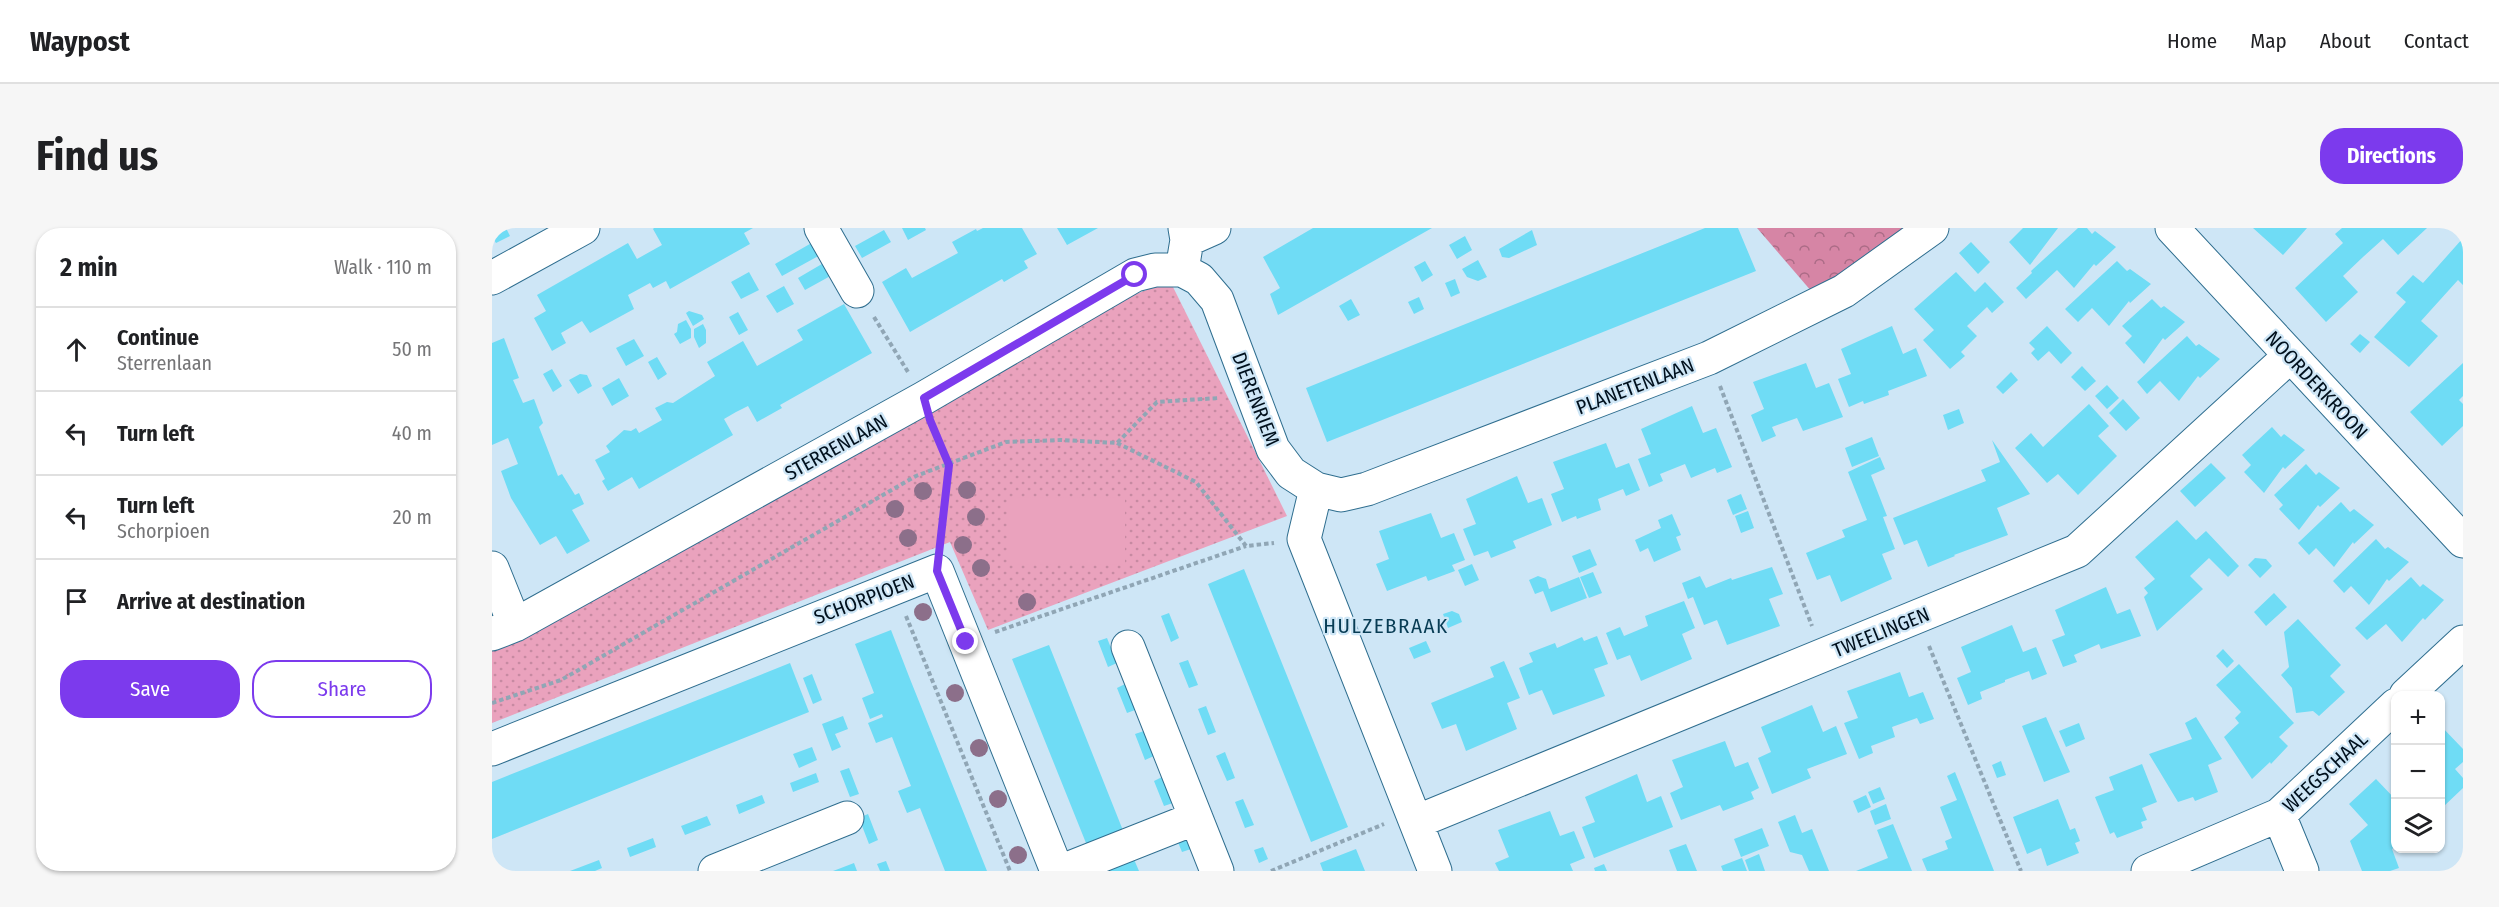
<!DOCTYPE html>
<html lang="en">
<head>
<meta charset="utf-8">
<style>
	:root { --surface:#fff; --page:#f6f6f6; --text:#202124; --muted:#757577; --line:#e0e0e0; --accent:#7c3aed }
	body { margin:0; font-family:"Fira Sans Condensed",sans-serif; background:var(--page); color:var(--text) }
	.controls { position:absolute; right:18px; bottom:18px; display:grid; overflow:hidden; border-radius:12px; box-shadow:0 2px 4px #0004 }
	.controls button { width:54px; height:54px; display:grid; place-items:center; padding:0; border:0; border-bottom:2px solid var(--line); background:var(--surface); color:var(--text); font:30px sans-serif }
	.stop { position:absolute; width:18px; height:18px; margin:-14px; border:4px solid #7c3aed; border-radius:50%; background:#fff }
	.stop.end { background:#7c3aed; border-color:#fff; box-shadow:0 2px 6px #0008 }
	.list { margin:0; padding:0; list-style:none }
	h2 { display:flex; justify-content:space-between; align-items:center; height:78px; margin:0; padding:0 24px; font-size:26px }
	h2 small { font-size:20px; font-weight:400; color:var(--muted) }
	.list li { display:grid; grid-template-columns:39px 1fr auto; gap:18px; align-items:center; box-sizing:border-box; height:84px; padding:0 24px; border-top:2px solid var(--line) }
	.list b { display:block; font-size:22px; white-space:nowrap }
	.list p { margin:0; font-size:20px; white-space:nowrap; color:var(--muted) }
	.list em { font-size:20px; font-style:normal; color:var(--muted) }
	.actions { display:flex; gap:12px; padding:18px 24px }
	.actions a { flex:1; padding:14px 0; border:2px solid var(--accent); border-radius:24px; text-align:center; font-size:21px; color:var(--accent) }
	.actions .main { background:var(--accent); color:#fff }
	.icon { flex:none; width:33px; height:33px; fill:none; stroke:currentColor; stroke-width:2; stroke-linecap:round; stroke-linejoin:round }
	.map { position:relative; flex:none; width:1971px; height:643px; overflow:hidden; border-radius:24px }
	header { display:flex; align-items:center; gap:36px; box-sizing:border-box; height:84px; padding:0 30px; background:var(--surface); border-bottom:2px solid var(--line) }
	header strong { font-size:28px }
	nav { display:flex; gap:33px; margin-inline-start:auto; font-size:21px }
	.intro { display:flex; align-items:center; justify-content:space-between; box-sizing:border-box; height:144px; padding:0 36px }
	h1 { margin:0; font-size:42px }
	.button { padding:15px 27px; border-radius:24px; background:var(--accent); color:#fff; font-size:21px; font-weight:700 }
	main { display:flex; gap:36px; padding:0 36px }
	aside { flex:1; background:var(--surface); border-radius:24px; box-shadow:0 2px 4px #0004 }
	.map>svg:first-child { display:block }
	.forest { fill:url(#forest-crowns) }
	.park { fill:url(#park-dots) }
	.garden { fill:#eaa2bd }
	.building { fill:#6fdcf5 }
	.lines { fill:none; stroke-linecap:round; stroke-linejoin:round }
	.minor-casing { stroke:#2f6e8f; stroke-width:35 }
	.path { stroke:#90a6b5; stroke-width:4; stroke-dasharray:4.5 3; stroke-linecap:butt }
	.minor { stroke:#fff; stroke-width:33 }
	.tree { fill:#8c6f8a }
	.route { stroke:#7c3aed; stroke-width:8 }
	.labels { text-anchor:middle; dominant-baseline:central; stroke-width:4.5; stroke-linejoin:round; paint-order:stroke }
	.street-label { font-size:20px; fill:#00101d; stroke:#cee6f6 }
	.neighbourhood-label { font-size:21px; letter-spacing:1.5px; fill:#083c54; stroke:#cee6f6 }
</style>
</head>
<body>
<header>
<strong>Waypost</strong>
<nav><a>Home</a><a>Map</a><a>About</a><a>Contact</a></nav>
</header>
<div class="intro"><h1>Find us</h1><a class="button">Directions</a></div>
<main>
<aside>
<h2>2 min<small>Walk · 110 m</small></h2>
<ul class="list">
<li><svg class="icon" aria-label="ahead" viewBox="0 0 24 24"><path d="M12 20V5M6 11l6-6 6 6"/></svg><div><b>Continue</b><p>Sterrenlaan</p></div><em>50 m</em></li>
<li><svg class="icon" aria-label="left" viewBox="0 0 24 24"><path d="M17 20v-9H6M10 6l-5 5 5 5"/></svg><div><b>Turn left</b></div><em>40 m</em></li>
<li><svg class="icon" aria-label="left" viewBox="0 0 24 24"><path d="M17 20v-9H6M10 6l-5 5 5 5"/></svg><div><b>Turn left</b><p>Schorpioen</p></div><em>20 m</em></li>
<li><svg class="icon" aria-label="arrive" viewBox="0 0 24 24"><path d="M6 21V4h12l-3 4 3 4H6"/></svg><div><b>Arrive at destination</b></div></li>
</ul>
<div class="actions"><a class="main">Save</a><a>Share</a></div>
</aside>
<div class="map">
<svg width="1971" height="643" viewBox="0 0 1971 643">
	<defs>
		<pattern id="forest-crowns" width="20" height="18" patternUnits="userSpaceOnUse" patternTransform="scale(1.5)"><rect width="20" height="18" fill="#d685a5"/><path d="M2 6a3 3 0 1 1 6 0M12 15a3 3 0 1 1 6 0" fill="none" stroke="#ab6b86"/></pattern>
		<pattern id="park-dots" width="8" height="8" patternUnits="userSpaceOnUse" patternTransform="scale(1.5)"><rect width="8" height="8" fill="#eaa2bd"/><path d="M2 2h.1M6 6h.1" fill="none" stroke="#c78aa2" stroke-width="1.8" stroke-linecap="round"/></pattern>
	</defs>
	<rect width="100%" height="100%" fill="#cee6f6"/>
	<path class="forest" d="M1265 0H1419L1406 12 1320 64Z"/>
	<path class="park" d="M662 59H681L795 288 496 402 458 314 0 495V419L639 68Z"/>
	<path class="garden" d="M515 269 633 270V337L515 336Z"/>
	<path class="building" d="M0 0H14L18 8 4 15 0 9Z
		M162 0H261L252 5 258 16 178 61 174 53 161 60 158 55 136 67 142 81 98 105 90 93 69 105 74 115 60 123 42 90 54 83 45 67 136 15 145 31 170 17 161 1Z
		M410 0H433L434 2 416 12Z
		M491 0H530L545 26 532 33 536 40 512 54 510 51 418 104 390 54 414 40 420 50 466 25 460 14 484 1 485 3Z
		M565 0H606L575 17Z
		M821 0H940L786 87 778 66 788 60 771 29Z
		M1213 0H1246L1264 43 835 214 814 160Z
		M1531 0H1566L1538 37 1517 14Z
		M1586 0H1595L1600 6 1603 3 1624 19 1604 38 1602 36 1582 60 1565 42 1534 71 1524 60 1540 45 1539 43Z
		M1761 0H1815L1791 27Z
		M1850 0H1935L1906 27 1891 11 1871 29 1851 48 1866 64 1834 94 1803 60 1851 15 1843 6Z
		M392 2 399 14 370 30 363 18Z
		M1040 2 1045 17 1017 30 1010 29 1007 21Z
		M973 8 980 22 965 31 957 17Z
		M1971 10V57L1966 52 1929 93 1946 108 1917 139 1882 109 1914 74 1904 65 1921 47 1931 55Z
		M323 13 330 26 290 48 283 36Z
		M1479 14 1498 34 1486 46 1467 25Z
		M986 32 995 49 986 53 975 49 970 41Z
		M335 33 342 46 313 62 306 50Z
		M933 33 941 47 930 54 922 39Z
		M1625 33 1635 43 1638 41 1659 56 1638 75 1637 73 1617 98 1600 80 1586 94 1573 81Z
		M257 44 267 62 249 71 239 54Z
		M1464 44 1483 64 1493 54 1512 74 1500 85 1495 79 1475 98 1485 108 1469 124 1473 128 1458 141 1431 112 1442 102 1422 81Z
		M963 51 968 65 959 69 953 55Z
		M292 58 302 76 285 85 274 68Z
		M927 69 932 81 922 86 916 74Z
		M859 71 868 87 856 93 847 78Z
		M1660 71 1669 80 1672 78 1693 94 1673 112 1671 110 1652 136 1633 115 1640 108 1630 98Z
		M352 76 380 125 288 177 290 180 265 194 256 178 244 184 232 191 241 207 147 261 140 249 116 263 110 253 113 251 103 232 118 224 114 218 132 202 139 203 144 200 147 205 170 192 163 180 175 174 181 175 223 148 215 134 251 113 265 138 311 112 305 102Z
		M197 83 210 87 212 91 201 98 194 85Z
		M246 84 256 102 247 107 237 89Z
		M194 92 199 101V110L188 116 182 106 185 104 186 96Z
		M211 96 214 102V115L207 120 202 109V101Z
		M1400 98 1411 126 1424 120 1435 148 1396 163 1397 167 1372 176 1371 173 1357 179 1346 151 1359 146 1349 121Z
		M1555 98 1580 125 1569 136 1557 123 1546 133 1539 125 1543 121 1537 115Z
		M1868 106 1878 114 1868 125 1858 116Z
		M1695 108 1704 118 1707 116 1728 131 1708 150 1706 148 1687 173 1668 153 1655 166 1645 154Z
		M12 110 27 150 21 152 31 175 42 171 51 195 47 199 66 248 70 246 83 267 87 265 92 276 80 282 98 313 75 326 64 308 48 317 19 270 9 243 26 236 16 210 0 217V115Z
		M142 111 152 128 134 138 124 120Z
		M165 129 175 146 166 152 156 134Z
		M1314 135 1324 160 1337 155 1351 189 1311 203 1305 190 1280 199 1284 208 1270 214 1259 187 1272 181 1261 154Z
		M1971 135V168L1967 172 1971 176V198L1950 218 1918 184Z
		M1590 138 1604 153 1593 163 1579 149Z
		M60 141 70 158 61 164 51 146Z
		M1519 144 1526 152 1511 166 1504 159Z
		M88 146 95 147 100 158 86 166 77 152Z
		M127 150 137 168 120 178 110 160Z
		M1615 157 1627 170 1615 181 1603 168Z
		M1631 171 1648 190 1634 203 1617 185Z
		M1597 176 1617 198 1606 208 1625 228 1586 267 1566 246 1555 255 1523 220 1539 205 1551 219Z
		M1200 178 1211 205 1224 200 1240 239 1225 245 1223 240 1199 250 1193 236 1168 246 1171 253 1157 259 1146 231 1159 226 1149 201Z
		M1467 181 1472 195 1456 202 1451 187Z
		M1780 199 1789 209 1792 206 1813 222 1793 241 1791 239 1772 265 1752 244 1759 237 1750 227Z
		M1380 209 1387 228 1360 239 1353 220Z
		M1500 212 1538 266 1505 280 1516 307 1462 327 1463 328 1436 339 1425 312 1412 317 1401 290 1494 253 1489 242 1508 234Z
		M1114 215 1124 240 1137 235 1148 262 1134 268 1131 261 1106 271 1109 282 1085 291 1084 288 1070 294 1059 266 1072 261 1061 234Z
		M1388 229 1393 241 1379 247 1395 288 1391 289 1403 321 1390 326 1400 351 1349 374 1338 347 1325 352 1314 325 1353 309 1350 302 1375 292 1356 244Z
		M1719 235 1734 250 1703 279 1688 263Z
		M1814 236 1824 247 1827 244 1848 260 1828 279 1826 277 1807 302 1787 281 1791 277 1782 267Z
		M1025 248 1036 275 1050 270 1060 297 1021 313 1024 320 999 330 996 323 982 328 971 301 984 296 974 271Z
		M1249 266 1255 281 1241 287 1235 272Z
		M1849 274 1858 284 1862 281 1882 297 1862 316 1861 314 1842 339 1824 320 1817 327 1806 315Z
		M1256 283 1262 300 1249 305 1243 288Z
		M939 285 949 310 962 305 973 332 960 337 963 343 936 353 934 348 895 363 884 336 897 331 887 303Z
		M1180 286 1189 307 1184 309 1189 322 1162 334 1156 320 1148 324 1143 312 1169 300 1166 292Z
		M1685 292 1704 312 1714 303 1747 338 1736 349 1717 330 1698 348 1711 361 1665 403 1652 369 1656 365 1652 360 1663 351 1643 329Z
		M1884 311 1893 321 1896 319 1917 334 1897 353 1895 351 1877 377 1859 358 1852 365 1841 353Z
		M1098 321 1105 337 1087 345 1080 328Z
		M1763 330 1774 331 1780 338 1768 350 1756 337Z
		M980 336 987 352 973 358 966 342Z
		M1280 339 1291 366 1277 371 1288 398 1235 417 1225 392 1212 397 1201 369 1196 371 1190 355 1208 348 1214 360 1239 350 1240 352Z
		M752 341 856 599 819 614 716 356Z
		M1101 344 1110 365 1097 370 1088 349Z
		M1046 348 1054 351 1057 361 1087 349 1095 370 1059 384 1051 363 1043 366 1037 352Z
		M1919 349 1928 359 1931 356 1952 372 1933 392 1931 390 1910 414 1894 396 1875 412 1863 400Z
		M1614 359 1625 386 1638 381 1649 408 1609 421 1607 416 1582 427 1585 434 1571 439 1560 412 1573 407 1563 382Z
		M1782 365 1795 379 1774 398 1762 384Z
		M1192 373 1203 400 1190 406 1200 431 1149 453 1138 427 1125 432 1114 405 1128 399 1132 408 1156 398 1153 388Z
		M960 383 967 386 970 394 956 400 951 386Z
		M677 385 687 410 679 414 669 388Z
		M1806 391 1849 437 1838 448 1853 464 1827 488 1821 483 1804 485 1800 460 1789 447 1797 439 1792 404Z
		M1520 397 1531 424 1544 419 1555 446 1540 452 1537 443 1513 452V454L1488 464 1490 471 1476 477 1465 450 1479 444 1469 419Z
		M399 402 418 451 495 643H453L428 580 415 585 406 563 419 558 400 509 384 515 376 495 391 489 390 486 378 491 370 470 382 465 363 416Z
		M1105 408 1116 436 1102 441 1113 468 1061 487 1050 462 1037 467 1027 440 1041 434 1037 425 1063 415 1065 420 1090 409 1092 413Z
		M615 410 625 435 616 439 606 413Z
		M934 413 939 424 922 431 917 420Z
		M557 417 632 605 596 620 520 431Z
		M1731 421 1742 433 1735 440 1724 428Z
		M696 432 706 457 697 460 687 435Z
		M1012 433 1028 470 1015 475 1025 501 974 523 964 496 950 501 939 475 1002 449 998 439Z
		M298 435 317 484 0 611V554Z
		M1747 436 1802 495 1787 509 1796 518 1779 536 1778 534 1760 551 1732 509 1747 495 1743 490 1749 484 1724 457Z
		M1408 444 1417 469 1431 464 1442 491 1428 496 1425 490 1400 499 1403 509 1379 518 1381 525 1367 531 1352 495 1366 490 1355 463Z
		M320 446 330 472 321 476 311 450Z
		M633 456 643 482 635 485 625 460Z
		M1320 477 1331 504 1344 498 1355 526 1315 541 1319 550 1280 566 1266 530 1279 524 1269 499Z
		M714 478 724 504 716 507 706 481Z
		M351 488 356 501 343 506 349 519 340 523 330 496Z
		M1554 489 1578 544 1552 554 1530 498Z
		M1704 489 1730 531 1716 537 1726 564 1703 573 1701 569 1686 574 1657 526 1700 511 1693 495Z
		M1587 495 1593 511 1574 519 1567 503Z
		M1948 497 1971 521V534L1963 541 1971 550V560L1951 579 1948 576Z
		M652 503 662 528 653 532 643 506Z
		M1233 513 1243 539 1256 534 1267 560 1259 564 1262 571 1231 583 1228 577 1189 592 1178 565 1191 559 1180 532Z
		M320 519 325 532 307 540 301 526Z
		M733 524 743 550 735 553 724 528Z
		M1509 533 1514 547 1505 550 1500 537Z
		M1650 536 1665 574 1650 580 1655 592 1649 594 1651 600 1625 610 1622 604 1618 606 1603 569 1622 562 1617 549Z
		M357 540 367 566 358 569 348 543Z
		M1463 544 1473 569 1502 643H1435L1430 631 1456 621 1453 613 1460 610 1448 579 1465 572 1455 548Z
		M324 545 327 554 301 564 298 555Z
		M1145 546 1155 574 1169 568 1181 599 1102 630 1090 599 1103 594 1093 569Z
		M670 549 681 575 672 578 662 553Z
		M1884 551 1904 572V596L1901 598 1904 601V618L1900 621 1907 640 1898 643H1870L1858 613 1876 597 1857 576Z
		M1388 559 1393 571 1381 576 1376 564Z
		M270 567 273 575 247 586 244 577Z
		M1374 567 1379 579 1366 585 1361 573Z
		M751 571 762 597 753 600 743 574Z
		M1566 571 1578 602 1583 600 1588 613 1583 615 1587 625 1555 638 1549 620 1535 626 1521 589Z
		M1394 576 1399 591 1383 597 1378 583Z
		M1058 583 1068 608 1082 603 1093 630 1078 636 1081 643H1007L1003 635 1017 629 1006 602Z
		M376 586 386 612 377 616 367 590Z
		M1303 587 1310 605 1320 601 1337 643H1317L1310 627 1298 624 1286 594Z
		M215 588 219 597 193 607 189 598Z
		M1401 596 1420 643H1364L1396 630 1385 602Z
		M1270 600 1277 618 1249 629 1242 611Z
		M694 608 699 621 690 624 685 612Z
		M161 610 164 619 138 629 135 620Z
		M1194 616 1205 643H1185L1177 622Z
		M771 619 776 631 767 635 762 622Z
		M864 621 873 643H831L828 635Z
		M1267 626 1273 643H1257L1253 632Z
		M641 629 647 643H607Z
		M1250 630 1255 643H1231L1229 638Z
		M107 632 110 640 103 643H78Z
		M394 633 398 643H388L385 636Z
		M362 635 365 643H341L349 640Z
		M1112 636 1115 643H1103L1102 640Z"/>
	<g class="lines">
		<g class="minor-casing">
			<path id="minor" d="M329 0 365 63
				M1680 0 1971 313
				M695 12 722 0
				M690 42 695 12 693 0
				M0 50 91 0
				M824 261 812 311 943 643
				M0 340 23 397
				M0 406 23 397 432 170 643 47 663 42H690L707 51 725 72 781 221 799 245 824 261 849 267 875 261 1217 130 1352 63 1440 0
				M636 419 725 643
				M1914 467 1971 414
				M0 521 445 343 565 643
				M1787 587 1810 643
				M924 594 1585 323 1798 128
				M223 643 355 590
				M570 643 704 590
				M1656 643 1787 587 1904 477"/>
		</g>
		<path class="path" d="M382 89 416 144
			M1228 158 1320 398
			M442 202 457 237 449 314
			M625 215 704 254 754 318 782 315
			M414 388 518 643
			M503 404 754 318
			M1437 418 1529 643
			M0 475 69 452 424 248 514 214 569 212 625 215 665 174 727 170
			M779 643 892 596"/>
		<use href="#minor" class="minor"/>
	</g>
	<g class="tree">
		<circle cx="475" cy="262" r="9"/>
		<circle cx="431" cy="263" r="9"/>
		<circle cx="403" cy="281" r="9"/>
		<circle cx="484" cy="289" r="9"/>
		<circle cx="416" cy="310" r="9"/>
		<circle cx="471" cy="317" r="9"/>
		<circle cx="489" cy="340" r="9"/>
		<circle cx="535" cy="374" r="9"/>
		<circle cx="431" cy="384" r="9"/>
		<circle cx="463" cy="465" r="9"/>
		<circle cx="487" cy="520" r="9"/>
		<circle cx="506" cy="571" r="9"/>
		<circle cx="526" cy="627" r="9"/>
	</g>
	<g class="lines">
		<path class="route" d="M474 414 445 343 457 237 438 192 432 170 643 47"/>
	</g>
	<g class="labels">
		<g class="street-label">
			<text transform="translate(1825 157) rotate(47)">NOORDERKROON</text>
			<text transform="translate(1143 158) rotate(-21)">PLANETENLAAN</text>
			<text transform="translate(764 171) rotate(69)">DIERENRIEM</text>
			<text transform="translate(344 219) rotate(-29)">STERRENLAAN</text>
			<text transform="translate(372 371) rotate(-21)">SCHORPIOEN</text>
			<text transform="translate(1389 404) rotate(-22)">TWEELINGEN</text>
			<text transform="translate(1833 544) rotate(-43)">WEEGSCHAAL</text>
		</g>
		<g class="neighbourhood-label">
			<text x="894" y="398">HULZEBRAAK</text>
		</g>
	</g>
</svg>
<div class="controls">
<button>+</button>
<button>−</button>
<button><svg class="icon" aria-label="layers" viewBox="0 0 24 24"><path d="M12 4l9 5-9 5-9-5zM3 14l9 5 9-5"/></svg></button>
</div>
<div class="stop" style="left:643px;top:47px"></div>
<div class="stop end" style="left:474px;top:414px"></div>
</div>
</main>
</body>
</html>
